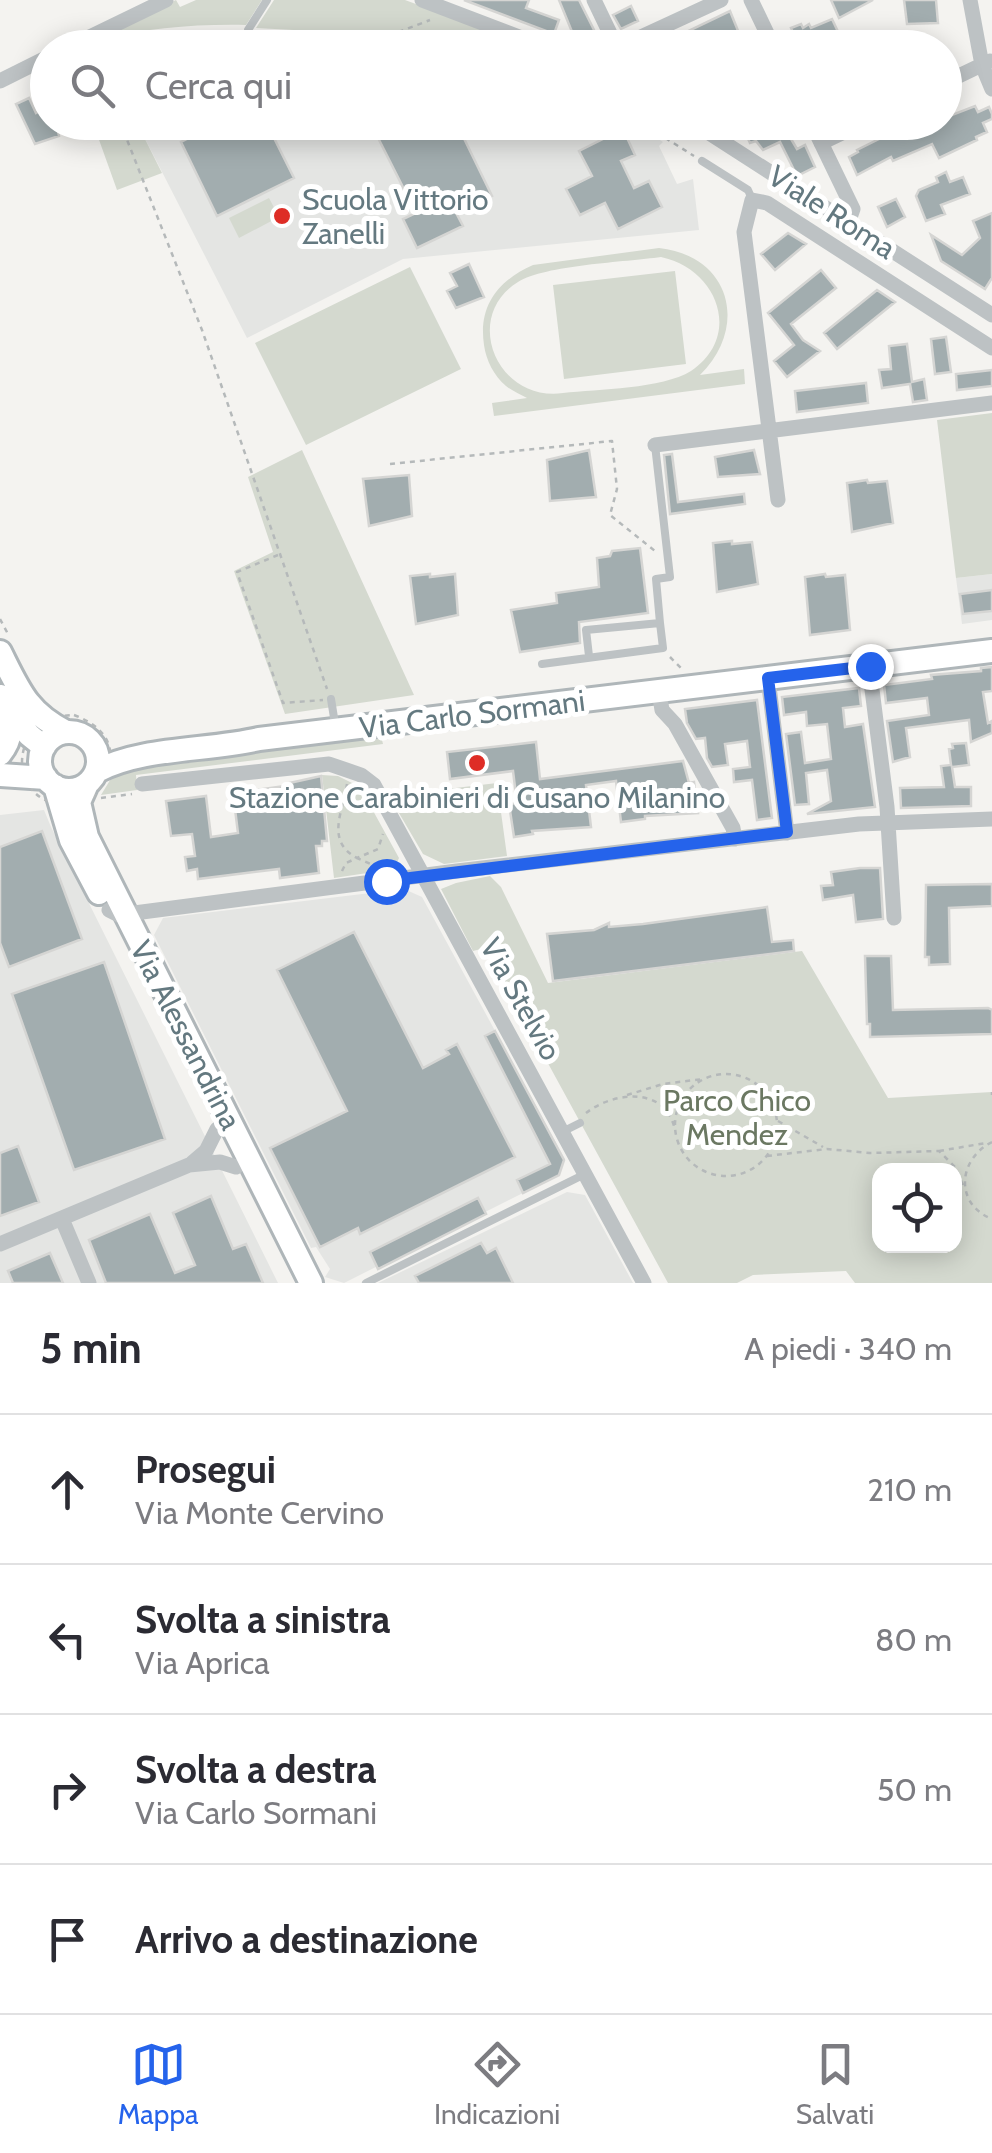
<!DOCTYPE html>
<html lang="it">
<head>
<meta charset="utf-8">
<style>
	:root { --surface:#fff; --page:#f2f2f3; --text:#2b2b33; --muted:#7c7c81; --line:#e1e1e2; --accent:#2563eb }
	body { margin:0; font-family:Cabin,sans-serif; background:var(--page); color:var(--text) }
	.controls { position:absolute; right:30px; bottom:30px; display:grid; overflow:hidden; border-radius:20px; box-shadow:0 5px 25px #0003 }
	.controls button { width:90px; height:90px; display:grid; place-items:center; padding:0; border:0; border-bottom:2px solid var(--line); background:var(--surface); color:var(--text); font:50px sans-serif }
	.stop { position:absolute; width:30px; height:30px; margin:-22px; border:8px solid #2563eb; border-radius:50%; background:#fff }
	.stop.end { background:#2563eb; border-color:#fff; box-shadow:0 2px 10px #0008 }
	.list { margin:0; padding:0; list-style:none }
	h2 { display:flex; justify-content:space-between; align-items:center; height:130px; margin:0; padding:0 40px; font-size:42px }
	h2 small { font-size:32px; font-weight:400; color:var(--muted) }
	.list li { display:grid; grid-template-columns:65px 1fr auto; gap:30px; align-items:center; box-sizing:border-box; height:150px; padding:0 40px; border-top:2px solid var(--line) }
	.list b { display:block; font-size:38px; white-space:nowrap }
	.list p { margin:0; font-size:32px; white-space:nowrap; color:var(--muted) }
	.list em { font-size:32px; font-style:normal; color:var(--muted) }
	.icon { flex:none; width:55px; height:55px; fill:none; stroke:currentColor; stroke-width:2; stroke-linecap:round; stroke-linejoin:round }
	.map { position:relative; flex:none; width:992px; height:1283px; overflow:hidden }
	.search { position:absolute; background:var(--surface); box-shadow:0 5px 25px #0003; left:30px; right:30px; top:30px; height:110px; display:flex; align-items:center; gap:25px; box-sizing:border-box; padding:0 35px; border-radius:55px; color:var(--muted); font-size:38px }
	.sheet { height:730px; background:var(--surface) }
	nav { display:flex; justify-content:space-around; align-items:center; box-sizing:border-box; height:140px; border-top:2px solid var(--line); background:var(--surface); font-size:28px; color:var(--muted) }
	nav a { display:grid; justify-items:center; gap:5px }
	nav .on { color:var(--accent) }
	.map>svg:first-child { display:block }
	.built { fill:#e4e5e3 }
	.green { fill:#d4d9cf; fill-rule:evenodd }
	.building { fill:#a2adaf; stroke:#d5d5d3; stroke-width:2.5 }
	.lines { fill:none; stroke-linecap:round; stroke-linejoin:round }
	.secondary-casing { stroke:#afb6b9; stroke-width:28 }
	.path { stroke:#b5b9ba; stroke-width:2.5; stroke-dasharray:5 5; stroke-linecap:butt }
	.lane { stroke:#bdc2c4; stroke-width:8 }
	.street { stroke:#bdc2c4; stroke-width:15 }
	.secondary { stroke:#fff; stroke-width:22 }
	.route { stroke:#2563eb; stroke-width:12 }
	.poi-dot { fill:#de2d26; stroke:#fff; stroke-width:4 }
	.labels { text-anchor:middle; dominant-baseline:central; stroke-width:10; stroke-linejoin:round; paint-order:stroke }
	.poi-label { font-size:30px; fill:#647980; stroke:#fff; text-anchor:start }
	.street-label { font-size:30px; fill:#647980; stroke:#fff }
	.park-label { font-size:30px; fill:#6b7862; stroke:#fff }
</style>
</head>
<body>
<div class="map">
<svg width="992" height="1283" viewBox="0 0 992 1283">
	<rect width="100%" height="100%" fill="#f4f3f0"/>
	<path class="built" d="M137 123H633L663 142 659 146 677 184 693 179 699 230 403 259 247 338Z
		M992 574V620L962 624 956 578Z
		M44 810 51 827 278 1283H0V815Z
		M404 889 422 897 565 1159 559 1175 344 1283 325 1277 330 1269 316 1247 311 1248 154 935 163 918Z
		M567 1192 585 1195 633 1283H378Z"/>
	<path class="green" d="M176 0 180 7 196 0H262L246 25C195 24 148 28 98 40L96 37Z
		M274 0H405L532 47H499L462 39 256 28Z
		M93 123H137L162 173 117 190Z
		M269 198 279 217 239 238 229 218Z
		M659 248C731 256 749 327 700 375L744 369 745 384 494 416 492 403 527 398C520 394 512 391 506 386 494 376 486 360 484 345 478 305 499 280 533 265ZM661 257C718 269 743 336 691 371 662 389 598 389 563 393 496 402 462 316 518 282 545 265 626 262 661 257Z
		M410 267 461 369 306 445 255 343Z
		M675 271 686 364 564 379 553 285Z
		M992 413V574L956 578 937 420Z
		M302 450 414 695 285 714 234 571 273 552 248 477Z
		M380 732 383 744 136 775 137 790 101 795 115 772 129 762Z
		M322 775 338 776 360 787 399 858 394 869 334 878Z
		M497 783 507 856 444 864 423 854 389 796Z
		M490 876 501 887 548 983 802 951 888 1098 992 1092V1283H855L846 1271 753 1275 737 1283H668L485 948 473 951 441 889 456 883ZM880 1170H954V1246H880Z"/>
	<path class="building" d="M464 0H529L526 8 559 20 554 34Z
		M559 0H579L596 34 577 44Z
		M831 0H873L839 18Z
		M904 0H936L938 23 907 24Z
		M631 6 638 21 621 29 613 15Z
		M730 11 745 48H688L682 34Z
		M832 19 840 36 828 42 825 36 800 48 791 28 801 24 803 28 809 24 811 28Z
		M29 98 36 113 48 107V122H56L59 136 35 144 16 104Z
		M975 106 978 112 989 107 992 114V119L983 123 987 132 976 137 977 140 939 158 932 144 893 161 891 157 857 175 849 157 858 152 857 150 913 122H944V118Z
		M220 122H266L294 178 217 216 181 142Z
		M370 122H456L492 196 475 204 470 194 451 203 463 226 417 248 403 219 416 213Z
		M766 122H781L797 149 805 145 815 167 797 176 780 142 763 150 756 141 750 143 745 132Z
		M623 129 635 155 621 161 634 188 649 181 662 207 618 229 605 203 580 215 566 189 592 176 579 151Z
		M946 172 950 182 963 177 970 194 941 205 945 214 926 221 916 196 919 190 938 182 936 177Z
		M896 199 905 217 887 227 878 207Z
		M992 213V278L985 289 941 261 931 235 962 255 980 238 973 221Z
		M788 233 806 244 775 270 761 254Z
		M469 264 484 297 456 308 447 291 457 286 450 273Z
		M821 270 836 288 791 324 803 340 820 351 787 377 774 361 794 345 768 313Z
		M877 290 895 302 837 349 824 333Z
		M946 337 951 372 935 374 931 339Z
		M907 344 912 382 924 379 927 400 913 402 910 384 882 388 879 370 891 369 889 346Z
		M992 370V386L957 390 956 374Z
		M866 383 868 403 797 412 795 391Z
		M589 450 596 497 550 501 547 460Z
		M754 450 760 474 718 477 715 457Z
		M672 454 678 502 744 494 745 504 670 514 664 455Z
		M409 475 412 516 369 526 363 479Z
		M867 480 868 483 887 481 893 523 852 532 847 483Z
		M732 541V544L752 542 758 584 717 592 713 543Z
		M640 548 648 613 579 622 580 643 520 652 511 610 557 603 556 593 599 587 597 558 610 556 612 551Z
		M430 574V577L455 574 458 615 416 624 410 576Z
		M825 574 826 577 845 575 850 630 810 635 805 577Z
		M992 590V611L963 614 960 594Z
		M992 667V691L983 692 988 723 992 721V733L971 742 969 720 906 728 910 757 893 762 887 721 929 715 927 698 886 703 884 685 932 679 931 675 981 671V668Z
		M859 688 861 706 843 708 845 727 863 724 875 807 807 814 831 801 827 770 806 773 809 804 795 805 786 734 801 732 805 763 831 759 827 724 807 726 806 712 784 715 782 697Z
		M757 700 772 818 757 820 752 780 734 782 733 769 750 767 747 741 725 744 728 765 712 767 707 758 705 738 696 739 687 723 685 709Z
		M536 742 540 779 683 761 689 783 694 782 698 813 645 816V819L621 822 616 781 586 785 591 827 532 831 533 834 514 837 509 804 517 803 513 771 450 779 447 752Z
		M966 743 969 765 952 767 955 787H971V806L901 808 900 788 944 787 941 766 951 765 949 749 953 748 952 744Z
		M321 776 327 841H322V846H316L319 873 280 878 279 869 198 879 197 869 187 871 185 857 195 856 192 834 171 836 166 801 206 796 211 837 238 833 233 793 285 786V784Z
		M42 831 82 939 9 967 0 943V847Z
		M860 868H880L883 919 856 922 853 895 823 900 821 886 833 885 831 872Z
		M992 884V906L949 908 950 964 929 965V957H925L926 885Z
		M767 907 772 942 793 940 794 951 553 981 547 934 594 930 609 923V927L643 924Z
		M354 932 423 1068 449 1054 446 1050 457 1044 515 1157 360 1234 358 1228 320 1247 270 1148 347 1111 277 970Z
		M865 956H891L893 1010 988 1008 992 1010V1034L870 1037V1024H867Z
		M104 962 165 1139 74 1170 12 994Z
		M495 1031 564 1160 559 1175 523 1193 517 1180 550 1164 485 1036Z
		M18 1146 39 1202 0 1216V1153Z
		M211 1196 233 1249 246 1244 263 1283H106L89 1240 150 1214 175 1273 195 1265 173 1213Z
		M478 1198 486 1214 378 1269 370 1252Z
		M481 1243 487 1253 496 1248 513 1283H419L415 1276Z
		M50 1253 63 1283H13L8 1271Z"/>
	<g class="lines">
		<g class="secondary-casing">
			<path id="secondary" d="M0 652C19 690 27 712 66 732
				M0 696 29 735 44 747
				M40 761a29 29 0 1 1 58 0a29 29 0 1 1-58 0Z
				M0 754C13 738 11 727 5 709
				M97 771C142 747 208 751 259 739L992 651
				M0 775 46 778
				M87 784 79 802 87 837 311 1283
				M55 786 71 840 99 893"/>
		</g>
		<path class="path" d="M369 36 396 33 430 20
			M120 122 202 330 327 689
			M183 122 191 137
			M640 122 694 156
			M390 464 612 441 617 489 610 515 655 551
			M278 555 237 572 283 703 323 700
			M0 619 8 634
			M670 657 682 669
			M74 715C119 732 119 764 92 799 83 801 71 805 61 804 8 800 6 717 74 715Z
			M347 784C343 812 325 841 357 858L378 849 383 834
			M101 798 132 794
			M342 871 346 863 357 858 380 868
			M675 1125a51 51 0 1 1 102 0a51 51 0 1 1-102 0Z
			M992 1092V1095
			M627 1095 663 1084 703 1079
			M586 1113C613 1092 663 1086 674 1126
			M778 1121 823 1147
			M992 1142C958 1159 954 1204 992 1219
			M939 1151 986 1143
			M767 1156 827 1149 870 1153 939 1151 956 1168 964 1188"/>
		<path class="lane" d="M246 48 248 30 267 0
			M702 161 748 190 752 199
			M655 445 670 577 656 579 660 623
			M542 664 663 648 660 623 586 630 589 656
			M331 699 335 724
			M562 1132 580 1123
			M366 1283 585 1174"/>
		<path class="street" d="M422 0 548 48
			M594 0 617 48
			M751 0 774 48
			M970 0 982 65 992 89
			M67 48 166 0
			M617 48 721 0
			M0 81 48 57
			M944 83 990 61
			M692 122 992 315
			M811 122 853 209 848 223
			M821 143 865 122
			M655 445 992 403
			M778 500 744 232 752 200 767 203 992 348
			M869 666 887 807 894 918
			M768 678 787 833
			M659 691 662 710 675 724 733 828 735 839
			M142 784 329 764 361 775 374 785 644 1283
			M109 910 119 915 457 871 859 824 992 819
			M192 1163 206 1151 217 1129
			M62 1219 89 1283
			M0 1244 189 1165 220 1162 236 1167"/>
		<use href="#secondary" class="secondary"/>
	</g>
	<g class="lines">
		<path class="route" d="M386 881 787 832 768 678 870 666"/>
	</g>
	<g class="poi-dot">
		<circle cx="282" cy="216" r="10"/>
		<circle cx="477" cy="763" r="10"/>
	</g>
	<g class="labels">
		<g class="poi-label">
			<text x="302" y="199">Scuola Vittorio<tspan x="302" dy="34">Zanelli</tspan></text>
			<text x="477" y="797" text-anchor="middle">Stazione Carabinieri di Cusano Milanino</text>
		</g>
		<g class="street-label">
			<text transform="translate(832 212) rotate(33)">Viale Roma</text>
			<text transform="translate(472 714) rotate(-7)">Via Carlo Sormani</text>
			<text transform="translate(521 999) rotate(61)">Via Stelvio</text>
			<text transform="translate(186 1035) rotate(63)">Via Alessandrina</text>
		</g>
		<g class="park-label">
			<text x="737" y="1100">Parco Chico<tspan x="737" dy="34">Mendez</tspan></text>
		</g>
	</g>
</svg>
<div class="controls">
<button><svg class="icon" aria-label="locate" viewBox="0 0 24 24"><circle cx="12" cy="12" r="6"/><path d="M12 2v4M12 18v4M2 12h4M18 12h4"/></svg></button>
</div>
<div class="stop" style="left:386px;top:881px"></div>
<div class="stop end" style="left:870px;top:666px"></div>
<div class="search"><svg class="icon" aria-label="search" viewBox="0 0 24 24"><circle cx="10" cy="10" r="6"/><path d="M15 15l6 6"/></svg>Cerca qui</div>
</div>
<section class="sheet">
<h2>5 min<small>A piedi · 340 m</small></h2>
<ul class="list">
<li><svg class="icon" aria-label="ahead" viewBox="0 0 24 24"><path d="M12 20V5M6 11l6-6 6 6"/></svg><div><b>Prosegui</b><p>Via Monte Cervino</p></div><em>210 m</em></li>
<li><svg class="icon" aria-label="left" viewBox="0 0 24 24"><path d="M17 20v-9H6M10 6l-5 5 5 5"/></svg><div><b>Svolta a sinistra</b><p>Via Aprica</p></div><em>80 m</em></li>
<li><svg class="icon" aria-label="right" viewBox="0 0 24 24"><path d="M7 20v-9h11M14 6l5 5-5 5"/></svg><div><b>Svolta a destra</b><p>Via Carlo Sormani</p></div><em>50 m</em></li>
<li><svg class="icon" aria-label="arrive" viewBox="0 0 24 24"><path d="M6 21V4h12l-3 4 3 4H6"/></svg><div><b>Arrivo a destinazione</b></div></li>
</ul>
</section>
<nav>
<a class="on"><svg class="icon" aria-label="map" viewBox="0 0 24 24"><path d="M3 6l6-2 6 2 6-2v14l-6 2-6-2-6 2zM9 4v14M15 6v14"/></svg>Mappa</a>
<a><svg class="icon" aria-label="directions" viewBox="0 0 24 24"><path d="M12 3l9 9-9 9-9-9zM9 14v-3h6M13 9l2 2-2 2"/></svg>Indicazioni</a>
<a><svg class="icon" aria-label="saved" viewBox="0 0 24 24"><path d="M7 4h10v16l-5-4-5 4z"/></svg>Salvati</a>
</nav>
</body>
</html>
